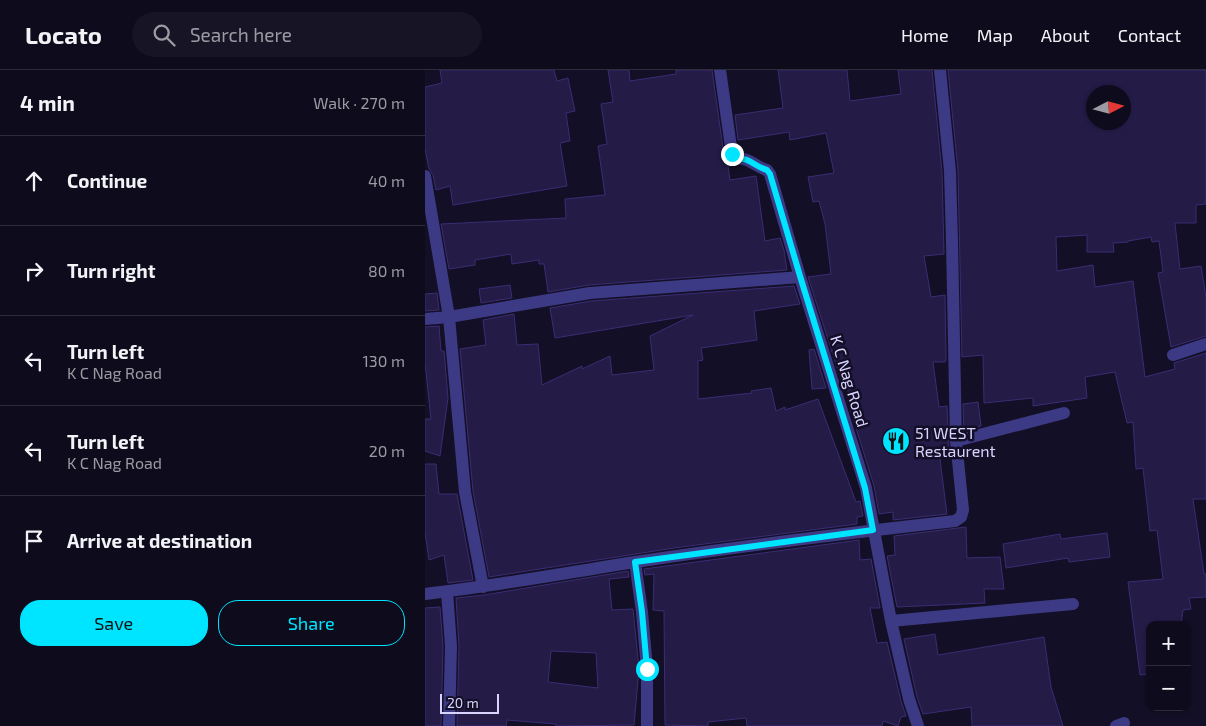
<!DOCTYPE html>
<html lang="en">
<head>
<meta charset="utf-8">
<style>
	:root { --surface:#0e0b1c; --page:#171425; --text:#f1f3f6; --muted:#9b9ba3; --line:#2e2b3b; --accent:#00e5ff }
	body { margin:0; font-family:"Exo 2",sans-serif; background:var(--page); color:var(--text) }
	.controls { position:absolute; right:15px; bottom:15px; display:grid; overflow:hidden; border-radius:10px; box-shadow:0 1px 4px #0004 }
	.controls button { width:45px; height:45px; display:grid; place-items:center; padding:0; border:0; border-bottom:1px solid var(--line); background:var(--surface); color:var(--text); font:25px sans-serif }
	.compass { position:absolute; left:661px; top:15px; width:45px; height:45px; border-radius:50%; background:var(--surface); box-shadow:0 1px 4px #0004; rotate:84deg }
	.scale { position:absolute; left:15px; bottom:12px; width:59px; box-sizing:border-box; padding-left:5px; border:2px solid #d9d4ff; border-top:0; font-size:14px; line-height:18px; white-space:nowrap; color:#d9d4ff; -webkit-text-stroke:4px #130f26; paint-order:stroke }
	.stop { position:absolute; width:15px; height:15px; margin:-11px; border:4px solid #00e5ff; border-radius:50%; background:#fff }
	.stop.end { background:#00e5ff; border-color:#fff; box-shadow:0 1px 5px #0008 }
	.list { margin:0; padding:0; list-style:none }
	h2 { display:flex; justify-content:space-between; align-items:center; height:65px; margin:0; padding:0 20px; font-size:21px }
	h2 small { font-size:16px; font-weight:400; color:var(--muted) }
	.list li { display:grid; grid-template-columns:32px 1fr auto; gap:15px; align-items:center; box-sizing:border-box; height:90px; padding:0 20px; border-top:1px solid var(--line) }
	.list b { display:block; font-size:19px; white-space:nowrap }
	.list p { margin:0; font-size:16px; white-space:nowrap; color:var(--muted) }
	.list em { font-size:16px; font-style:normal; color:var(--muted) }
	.actions { display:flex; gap:10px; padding:15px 20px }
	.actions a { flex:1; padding:11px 0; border:1px solid var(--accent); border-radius:20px; text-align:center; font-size:18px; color:var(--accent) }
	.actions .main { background:var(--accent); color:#111 }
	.icon { flex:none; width:28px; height:28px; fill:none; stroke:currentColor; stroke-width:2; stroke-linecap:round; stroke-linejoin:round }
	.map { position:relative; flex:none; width:781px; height:656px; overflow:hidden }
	header { display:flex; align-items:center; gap:30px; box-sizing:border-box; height:70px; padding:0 25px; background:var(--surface); border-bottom:1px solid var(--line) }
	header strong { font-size:24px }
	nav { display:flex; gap:28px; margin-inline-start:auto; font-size:18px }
	.search { width:350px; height:45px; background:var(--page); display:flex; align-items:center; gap:12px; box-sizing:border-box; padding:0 18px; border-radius:28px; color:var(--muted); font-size:19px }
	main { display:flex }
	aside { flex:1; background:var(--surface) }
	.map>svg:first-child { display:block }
	.building { fill:#241b47; stroke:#3b2d73; fill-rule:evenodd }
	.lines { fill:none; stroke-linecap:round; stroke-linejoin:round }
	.minor { stroke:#3d3a85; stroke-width:12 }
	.route { stroke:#00e5ff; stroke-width:6 }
	.labels { text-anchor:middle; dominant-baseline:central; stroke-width:5; stroke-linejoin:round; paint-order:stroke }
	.street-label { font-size:16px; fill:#d9d4ff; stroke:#130f26 }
	.poi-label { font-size:16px; fill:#d9d4ff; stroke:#130f26; text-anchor:start }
</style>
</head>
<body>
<header>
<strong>Locato</strong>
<div class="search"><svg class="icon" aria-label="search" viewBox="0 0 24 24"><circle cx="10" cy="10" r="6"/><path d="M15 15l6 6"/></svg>Search here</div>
<nav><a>Home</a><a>Map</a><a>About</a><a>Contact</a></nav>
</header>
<main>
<aside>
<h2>4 min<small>Walk · 270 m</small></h2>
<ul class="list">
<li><svg class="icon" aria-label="ahead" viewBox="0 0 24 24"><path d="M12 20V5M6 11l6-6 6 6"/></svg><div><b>Continue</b></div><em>40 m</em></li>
<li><svg class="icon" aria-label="right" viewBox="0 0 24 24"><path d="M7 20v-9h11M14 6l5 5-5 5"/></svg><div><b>Turn right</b></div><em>80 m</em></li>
<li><svg class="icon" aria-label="left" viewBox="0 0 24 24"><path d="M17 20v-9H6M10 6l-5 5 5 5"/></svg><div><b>Turn left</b><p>K C Nag Road</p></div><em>130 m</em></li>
<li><svg class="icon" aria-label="left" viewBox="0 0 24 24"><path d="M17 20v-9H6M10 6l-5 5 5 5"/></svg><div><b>Turn left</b><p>K C Nag Road</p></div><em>20 m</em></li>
<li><svg class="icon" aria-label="arrive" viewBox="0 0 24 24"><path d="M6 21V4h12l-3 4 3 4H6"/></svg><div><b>Arrive at destination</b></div></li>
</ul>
<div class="actions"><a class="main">Save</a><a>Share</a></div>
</aside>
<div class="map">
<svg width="781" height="656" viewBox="0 0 781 656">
	<rect width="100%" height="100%" fill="#130f26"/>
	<path class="building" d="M15 0H129L132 11 143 8 150 41 141 43 145 71 135 73 142 116 28 135 25 116 11 120 8 105 4 99 0 79V17L17 13Z
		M183 0H204L205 11 251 4V0H287L299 85 302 90 305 110 331 106 340 171 355 168 359 180 362 200 164 215 123 222 119 194H114V190L87 194 86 184 50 190V195L24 199 16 154 141 148 140 129 180 125 173 76 182 74 176 34 188 32Z
		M353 0H422L425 31 476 24 473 0H507L517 102 519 184 499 186 506 227 520 225 521 289 520 292H508L514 337 522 336 524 380 514 381 522 444 468 450V442L454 444 449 416 426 342 422 315 418 316 383 207 406 204 400 154 394 131 388 132 383 107 409 103 401 63 365 70 364 62 313 70 310 45 358 38Z
		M523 0H781V134L771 135V153H750L755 199 776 196 781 227V266L746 277 733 203 738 202 734 171 727 172 726 167 703 171V172L688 173 689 182H662V165L631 167 632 201 668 195 670 217 708 211 720 307 750 299 749 293 781 283V429H768L779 504H781V527L764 528 766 539 758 540 756 555H725V604L715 605 703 512 738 509 732 460 725 461 718 398 711 399 708 352 702 353 690 302 660 307 662 328 608 336V328L559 333 558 285 537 287 533 101ZM668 22H698V52H668Z
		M85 215 87 228 56 233 54 219Z
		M369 216 375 234 329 241 332 270 276 278 278 290 273 291V329L327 323 326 321 346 318 351 341 360 337V340L393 329 431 432 435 431 438 446 432 447V454L249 478 64 507 48 421 35 279 61 275 58 250 89 244 92 275 113 274 117 315 157 296V299L185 286 187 305 229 300 225 266 268 245 130 268 125 238 166 231Z
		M12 223 14 240 0 241V224Z
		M14 256 16 281H19L23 328 15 386 0 381V349H6L0 293V257Z
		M389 279 401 318 387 319 384 280Z
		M553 332 556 356 539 361 538 334Z
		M0 394H11L14 424H32L48 510 23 513 19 485 4 490 0 462Z
		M541 457 542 488 575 487 579 519H559L560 533 472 537 462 486 470 485 469 466Z
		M682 463 685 487 644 492 643 488 581 498 578 474 635 464 636 469Z
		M434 470 435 490 446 489 455 538H445L452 573 462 572 476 631 481 646 476 647 473 656 458 651 457 656H322L321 648 283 652V656L240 655 239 541 228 540 229 504 220 505 219 499Z
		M203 501 204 507 184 509 187 540 208 539 214 599 209 655 131 656V654L82 650 81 656H32L34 576 31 528 59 525ZM126 581 171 583 173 618 123 612Z
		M15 537 18 576 16 656H0V538Z
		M510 564 513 585 619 567 626 617 638 656H547L546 637 498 644 492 627 479 569Z"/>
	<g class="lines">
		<path class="minor" d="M295 0 307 84C314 89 315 88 322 90 329 93 334 98 342 100L345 104 375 207 441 418 466 551 484 629 493 656
			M0 106 24 247 40 422 58 517
			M0 249 24 247 165 223 375 207
			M748 285 781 274
			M531 371 639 343
			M210 492 217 542 222 599V656
			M22 522 26 576 24 656
			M0 524C70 516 140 503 210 492 316 476 423 463 530 451L536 447 538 440 531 371 527 172 525 101 515 0
			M466 551 648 534
			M691 656 699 653"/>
	</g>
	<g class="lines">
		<path class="route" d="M222 599 217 542 210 492 448 460 440 418 375 206 345 104 342 100C334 98 329 93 322 90 315 88 314 89 307 84"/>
	</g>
	<defs>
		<g id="restaurant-disc" transform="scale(1.4375)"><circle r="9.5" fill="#00e5ff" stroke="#130f26"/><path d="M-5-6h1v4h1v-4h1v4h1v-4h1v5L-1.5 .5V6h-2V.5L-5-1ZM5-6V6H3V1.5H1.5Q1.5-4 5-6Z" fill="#111"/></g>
	</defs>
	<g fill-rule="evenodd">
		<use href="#restaurant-disc" x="471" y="371"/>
	</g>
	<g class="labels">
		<g class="street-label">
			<text transform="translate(425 311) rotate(73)">K C Nag Road</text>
		</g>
		<g class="poi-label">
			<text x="490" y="362">51 WEST<tspan x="490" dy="18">Restaurent</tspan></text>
		</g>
	</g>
</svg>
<div class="controls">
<button>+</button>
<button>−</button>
</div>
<svg class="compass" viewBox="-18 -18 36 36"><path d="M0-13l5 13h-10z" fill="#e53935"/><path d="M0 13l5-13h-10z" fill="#9b9ba3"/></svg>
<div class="scale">20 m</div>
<div class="stop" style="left:222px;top:599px"></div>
<div class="stop end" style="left:307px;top:84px"></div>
</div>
</main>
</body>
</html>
